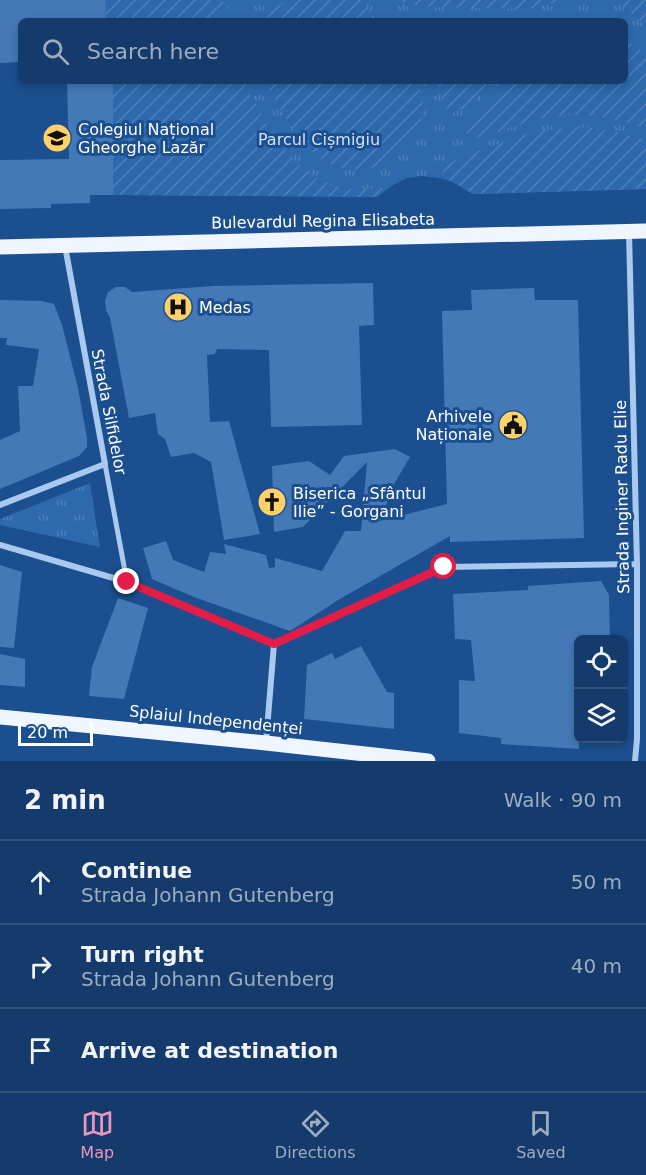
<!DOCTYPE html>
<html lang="en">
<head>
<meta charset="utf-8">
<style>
	:root { --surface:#143b6b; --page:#1d4271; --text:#f1f3f6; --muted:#9dadc1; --line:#33557e; --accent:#e797bd }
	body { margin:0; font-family:"DejaVu Sans",sans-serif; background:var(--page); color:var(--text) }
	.controls { position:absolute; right:18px; bottom:18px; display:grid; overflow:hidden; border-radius:9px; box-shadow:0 3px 9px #0003 }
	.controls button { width:54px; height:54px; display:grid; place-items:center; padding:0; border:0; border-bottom:2px solid var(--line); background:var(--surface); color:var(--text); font:30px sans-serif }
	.scale { position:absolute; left:18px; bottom:15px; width:75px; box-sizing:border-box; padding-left:6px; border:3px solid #fff; border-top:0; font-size:16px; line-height:21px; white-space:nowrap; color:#fff; -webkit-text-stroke:4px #1b4f8f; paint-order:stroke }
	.stop { position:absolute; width:18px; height:18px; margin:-14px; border:4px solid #e11d48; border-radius:50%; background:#fff }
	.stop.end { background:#e11d48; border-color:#fff; box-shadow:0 2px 6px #0008 }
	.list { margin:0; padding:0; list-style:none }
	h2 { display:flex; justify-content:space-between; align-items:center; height:78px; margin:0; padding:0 24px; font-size:26px }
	h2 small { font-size:20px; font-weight:400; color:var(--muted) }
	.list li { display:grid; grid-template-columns:39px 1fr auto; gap:18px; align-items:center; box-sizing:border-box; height:84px; padding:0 24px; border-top:2px solid var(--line) }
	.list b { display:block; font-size:22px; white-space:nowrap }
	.list p { margin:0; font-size:20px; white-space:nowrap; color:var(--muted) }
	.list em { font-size:20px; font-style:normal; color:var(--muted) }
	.icon { flex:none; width:33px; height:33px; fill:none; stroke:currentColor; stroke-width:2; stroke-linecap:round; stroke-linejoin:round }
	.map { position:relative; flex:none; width:646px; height:761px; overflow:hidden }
	.search { position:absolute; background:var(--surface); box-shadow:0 3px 9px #0003; left:18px; right:18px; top:18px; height:66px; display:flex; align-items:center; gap:15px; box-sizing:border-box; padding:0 21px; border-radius:9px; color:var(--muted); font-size:22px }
	.sheet { height:330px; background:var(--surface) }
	nav { display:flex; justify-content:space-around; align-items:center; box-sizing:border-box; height:84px; border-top:2px solid var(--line); background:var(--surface); font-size:16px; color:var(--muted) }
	nav a { display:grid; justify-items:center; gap:3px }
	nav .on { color:var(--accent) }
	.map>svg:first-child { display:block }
	.park { fill:url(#park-tufts) }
	.garden { fill:url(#garden-furrows) }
	.building { fill:#4478b7 }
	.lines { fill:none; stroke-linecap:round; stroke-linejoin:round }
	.pedestrian { stroke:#a9c9ee; stroke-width:5 }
	.minor { stroke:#a9c9ee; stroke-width:6 }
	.primary { stroke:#f0f6ff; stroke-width:15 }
	.route { stroke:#e11d48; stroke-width:8 }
	.labels { text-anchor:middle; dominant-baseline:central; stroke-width:6; stroke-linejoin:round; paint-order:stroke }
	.poi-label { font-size:16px; fill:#fff; stroke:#1b4f8f; text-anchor:start }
	.park-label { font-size:16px; fill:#cfe3fa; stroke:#1b4f8f }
	.street-label { font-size:16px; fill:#fff; stroke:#1b4f8f }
</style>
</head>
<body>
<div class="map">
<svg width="646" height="761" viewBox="0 0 646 761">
	<defs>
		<pattern id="park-tufts" width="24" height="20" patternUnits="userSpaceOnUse" patternTransform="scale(1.5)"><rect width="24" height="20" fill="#2e69ad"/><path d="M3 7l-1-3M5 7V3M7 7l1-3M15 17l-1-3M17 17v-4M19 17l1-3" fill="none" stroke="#4d80b9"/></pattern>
		<pattern id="garden-furrows" width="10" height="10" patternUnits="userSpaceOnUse" patternTransform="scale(1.5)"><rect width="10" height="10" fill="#2e69ad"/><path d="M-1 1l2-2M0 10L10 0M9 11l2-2" fill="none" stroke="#4d80b9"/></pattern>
	</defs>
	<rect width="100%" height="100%" fill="#1b4f8f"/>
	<path class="park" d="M105 0H646V189L473 194 447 179 422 176 407 178 393 185 377 197 113 195V81H625V21H106Z
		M90 483 100 547 0 525V519Z"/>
	<path class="garden" d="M105 0H222L229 10 212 21H106Z
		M287 0H363L377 21H256Z
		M393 0H557L554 3 529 9 422 7Z
		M619 0H646V26L621 5Z
		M625 40 646 53V128C620 120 591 113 564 115 534 118 507 130 478 138L470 137 467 134V129L511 81H625Z
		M113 81H241C269 123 293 183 349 189 362 190 375 188 387 188L377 197 113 195Z
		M264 81H417C443 141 373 193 321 159 297 143 279 105 264 81Z
		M437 81H493C481 95 470 108 452 113L445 107Z
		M585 127 613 131 646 140V189L473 194 456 183 440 178 445 167 458 158 535 131Z"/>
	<path class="building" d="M0 0H105L106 21H21V62L0 63Z
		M67 81H113V195H90V203L51 204V208L0 209V160L69 159Z
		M373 283 374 325 359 326 362 425 271 427 269 350 217 349 215 354 207 355 210 422 229 421 260 534 224 540 211 462 194 453 171 457 165 439 158 434 155 413 129 418 110 318 106 310 105 301 108 292 116 287H125L132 292 213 286Z
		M534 288 535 300H578L584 538 450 542V536L340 599 290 631 194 597 152 579 143 548 166 541 173 560 204 572 210 552 226 554 224 544 266 555 269 568 275 567V558L322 571 345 531H361L367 462 303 527 274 532 272 466 309 461 330 475 344 456 395 449 410 457 394 484 380 521 447 504 442 311 472 310 471 290Z
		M0 300 42 301 54 304 62 325 78 388 87 438V447L79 456 0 489V440L20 431 18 386H33L39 349 6 345 7 338H0Z
		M0 565 22 572 14 648 0 647Z
		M601 581 609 595 610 639H579V749L501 744V738L459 733V680L475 681 471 640 455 639 453 594 528 590V586Z
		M118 598 148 608 124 699 89 696 92 667Z
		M361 646 387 692 394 693V729L304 719 307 665 332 653 335 659Z
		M0 654 25 659V687L0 685Z"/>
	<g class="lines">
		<path class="pedestrian" d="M105 464 127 582"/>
		<path class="minor" d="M629 232 637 564V739L635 761
			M0 505 105 464 65 246
			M0 545 127 582 274 644 444 567 637 564
			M266 742 274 644"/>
		<path class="primary" d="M0 247 646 231
			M0 717 266 743 428 761"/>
	</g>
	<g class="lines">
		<path class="route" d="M127 582 274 644 444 567"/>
	</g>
	<defs>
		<g id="school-disc" transform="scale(1.5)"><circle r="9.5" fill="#ffd166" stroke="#1b4f8f"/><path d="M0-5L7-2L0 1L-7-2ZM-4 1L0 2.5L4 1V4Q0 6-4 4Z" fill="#111"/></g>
		<g id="hospital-disc" transform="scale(1.5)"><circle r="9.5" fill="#ffd166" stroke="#1b4f8f"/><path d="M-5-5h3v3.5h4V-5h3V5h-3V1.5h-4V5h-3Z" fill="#111"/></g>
		<g id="civic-disc" transform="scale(1.5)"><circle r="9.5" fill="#ffd166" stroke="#1b4f8f"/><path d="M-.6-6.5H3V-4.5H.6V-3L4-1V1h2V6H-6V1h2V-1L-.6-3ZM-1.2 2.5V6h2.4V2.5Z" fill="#111"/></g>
		<g id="church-disc" transform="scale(1.5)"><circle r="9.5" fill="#ffd166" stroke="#1b4f8f"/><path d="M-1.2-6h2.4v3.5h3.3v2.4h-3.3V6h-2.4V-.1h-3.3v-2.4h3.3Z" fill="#111"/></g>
	</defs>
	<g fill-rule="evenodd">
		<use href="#school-disc" x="57" y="138"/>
		<use href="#hospital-disc" x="178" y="307"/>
		<use href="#civic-disc" x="513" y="425"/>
		<use href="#church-disc" x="272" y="502"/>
	</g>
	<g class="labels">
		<g class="poi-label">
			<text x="78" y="129">Colegiul Național<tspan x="78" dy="18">Gheorghe Lazăr</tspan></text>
			<text x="199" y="307">Medas</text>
			<text x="492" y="416" text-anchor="end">Arhivele<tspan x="492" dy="18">Naționale</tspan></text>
			<text x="293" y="493">Biserica „Sfântul<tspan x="293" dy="18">Ilie” - Gorgani</tspan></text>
		</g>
		<g class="park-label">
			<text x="319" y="139">Parcul Cișmigiu</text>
		</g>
		<g class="street-label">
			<text transform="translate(323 221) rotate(-1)">Bulevardul Regina Elisabeta</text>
			<text transform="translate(109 412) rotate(79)">Strada Silfidelor</text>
			<text transform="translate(622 497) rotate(-91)">Strada Inginer Radu Elie</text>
			<text transform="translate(216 720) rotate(6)">Splaiul Independenței</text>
		</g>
	</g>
</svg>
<div class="controls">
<button><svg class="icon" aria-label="locate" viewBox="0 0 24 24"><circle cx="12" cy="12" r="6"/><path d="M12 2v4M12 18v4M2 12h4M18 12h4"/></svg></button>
<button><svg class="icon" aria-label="layers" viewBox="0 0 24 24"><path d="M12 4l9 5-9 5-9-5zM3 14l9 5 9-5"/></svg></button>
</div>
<div class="scale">20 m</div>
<div class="stop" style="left:444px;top:567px"></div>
<div class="stop end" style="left:127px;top:582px"></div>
<div class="search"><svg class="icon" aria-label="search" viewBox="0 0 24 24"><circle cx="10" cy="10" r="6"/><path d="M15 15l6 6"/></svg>Search here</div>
</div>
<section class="sheet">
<h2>2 min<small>Walk · 90 m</small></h2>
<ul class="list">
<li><svg class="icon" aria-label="ahead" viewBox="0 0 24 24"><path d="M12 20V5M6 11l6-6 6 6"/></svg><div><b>Continue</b><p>Strada Johann Gutenberg</p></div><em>50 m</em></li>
<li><svg class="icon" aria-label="right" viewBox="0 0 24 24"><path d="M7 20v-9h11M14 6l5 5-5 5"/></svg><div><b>Turn right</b><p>Strada Johann Gutenberg</p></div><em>40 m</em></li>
<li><svg class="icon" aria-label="arrive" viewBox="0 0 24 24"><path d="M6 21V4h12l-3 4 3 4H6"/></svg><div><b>Arrive at destination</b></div></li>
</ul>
</section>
<nav>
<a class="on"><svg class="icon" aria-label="map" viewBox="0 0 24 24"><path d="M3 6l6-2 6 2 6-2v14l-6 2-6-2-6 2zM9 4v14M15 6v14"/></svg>Map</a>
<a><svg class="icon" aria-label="directions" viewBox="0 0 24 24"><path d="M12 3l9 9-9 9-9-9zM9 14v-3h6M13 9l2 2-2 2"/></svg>Directions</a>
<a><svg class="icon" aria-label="saved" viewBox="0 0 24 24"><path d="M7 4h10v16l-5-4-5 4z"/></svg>Saved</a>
</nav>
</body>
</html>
